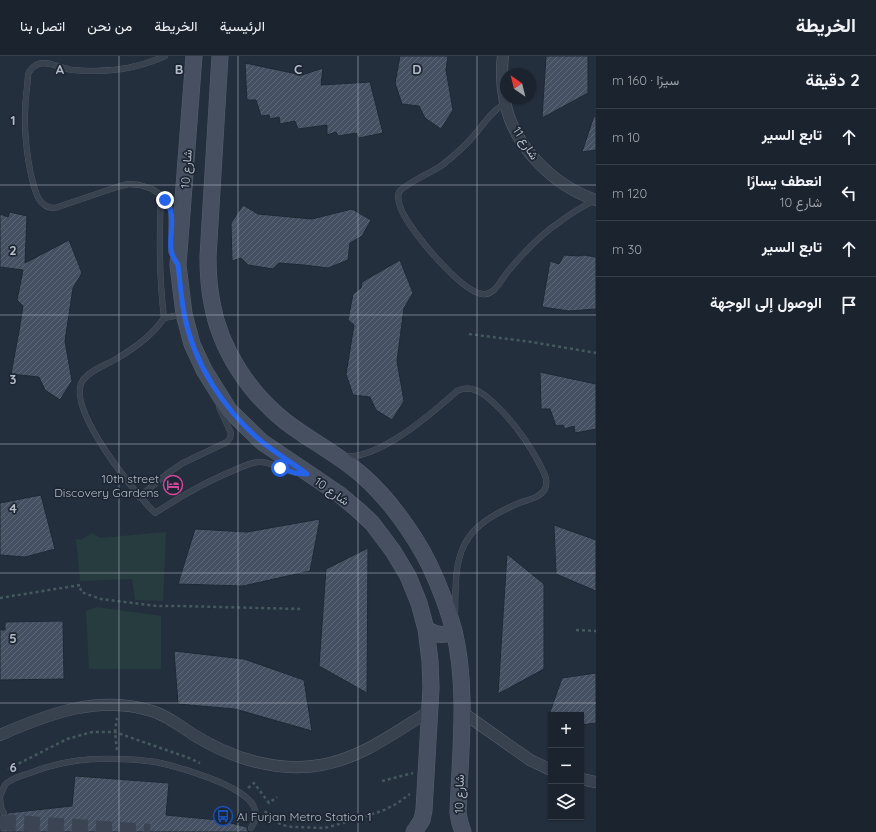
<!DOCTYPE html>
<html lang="ar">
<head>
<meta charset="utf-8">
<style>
	:root { --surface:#1b232e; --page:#282f3a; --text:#f1f3f6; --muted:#a0a4aa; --line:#39404a }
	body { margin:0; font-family:Quicksand,Vazirmatn,sans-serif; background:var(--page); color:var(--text); direction:rtl }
	.controls { position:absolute; right:12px; bottom:12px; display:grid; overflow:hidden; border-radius:0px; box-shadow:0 1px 3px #0004 }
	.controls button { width:36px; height:36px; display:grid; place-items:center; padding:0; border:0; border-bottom:1px solid var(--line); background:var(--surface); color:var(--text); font:20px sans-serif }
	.compass { position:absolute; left:500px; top:12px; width:36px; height:36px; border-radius:50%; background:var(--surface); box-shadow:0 1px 3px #0004; rotate:325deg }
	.stop { position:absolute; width:12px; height:12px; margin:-9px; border:3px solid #2563eb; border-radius:50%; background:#fff }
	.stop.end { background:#2563eb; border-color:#fff; box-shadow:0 1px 4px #0008 }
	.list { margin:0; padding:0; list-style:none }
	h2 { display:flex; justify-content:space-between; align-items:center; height:52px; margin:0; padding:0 16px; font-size:17px }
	h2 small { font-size:13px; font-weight:400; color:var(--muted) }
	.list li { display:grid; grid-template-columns:26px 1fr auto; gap:12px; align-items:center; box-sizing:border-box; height:56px; padding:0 16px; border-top:1px solid var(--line) }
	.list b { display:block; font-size:15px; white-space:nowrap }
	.list p { margin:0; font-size:13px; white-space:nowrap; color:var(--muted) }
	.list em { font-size:13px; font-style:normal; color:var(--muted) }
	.icon { flex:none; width:22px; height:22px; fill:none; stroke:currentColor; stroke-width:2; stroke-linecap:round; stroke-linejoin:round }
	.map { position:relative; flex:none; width:596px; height:776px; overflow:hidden; direction:ltr }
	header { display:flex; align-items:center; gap:24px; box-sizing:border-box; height:56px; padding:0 20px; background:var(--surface); border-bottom:1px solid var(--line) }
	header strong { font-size:19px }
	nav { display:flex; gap:22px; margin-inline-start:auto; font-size:14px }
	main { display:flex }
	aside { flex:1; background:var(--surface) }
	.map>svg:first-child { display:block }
	.green { fill:#263c3f }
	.building { fill:url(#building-hatch); stroke:#1f2835 }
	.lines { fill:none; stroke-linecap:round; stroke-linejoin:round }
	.secondary-tunnel { stroke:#3a4453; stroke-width:16; stroke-dasharray:16 8; stroke-linecap:butt }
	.lane-casing { stroke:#565f6c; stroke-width:6 }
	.street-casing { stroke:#565f6c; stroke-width:12 }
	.secondary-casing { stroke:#565f6c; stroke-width:17 }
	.path { stroke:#44595c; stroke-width:2.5; stroke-dasharray:3 3; stroke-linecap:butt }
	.lane { stroke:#38414e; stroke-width:5.5 }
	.street { stroke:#38414e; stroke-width:11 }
	.secondary { stroke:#465061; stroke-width:16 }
	.route { stroke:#2563eb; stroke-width:5 }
	.grid { fill:none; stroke:#b4bcc9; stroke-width:1; stroke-opacity:0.55 }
	.labels { text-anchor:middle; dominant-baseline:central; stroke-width:3.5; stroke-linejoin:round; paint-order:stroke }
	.street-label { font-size:12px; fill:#b4bcc9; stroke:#1d2633 }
	.poi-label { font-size:12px; fill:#b4bcc9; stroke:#1d2633; text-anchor:end }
	.grid-label { font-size:13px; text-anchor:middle; font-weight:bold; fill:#b4bcc9; stroke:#1d2633; stroke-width:3.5; stroke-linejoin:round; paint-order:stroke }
</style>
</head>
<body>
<header>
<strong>الخريطة</strong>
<nav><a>الرئيسية</a><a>الخريطة</a><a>من نحن</a><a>اتصل بنا</a></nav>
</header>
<main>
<aside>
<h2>2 دقيقة<small>سيرًا · 160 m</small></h2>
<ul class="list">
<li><svg class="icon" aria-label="ahead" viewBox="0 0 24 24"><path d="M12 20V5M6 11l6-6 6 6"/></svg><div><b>تابع السير</b></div><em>10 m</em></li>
<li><svg class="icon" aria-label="left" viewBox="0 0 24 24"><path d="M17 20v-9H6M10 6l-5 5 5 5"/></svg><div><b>انعطف يسارًا</b><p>شارع 10</p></div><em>120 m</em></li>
<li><svg class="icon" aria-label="ahead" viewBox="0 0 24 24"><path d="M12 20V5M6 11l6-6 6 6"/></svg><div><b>تابع السير</b></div><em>30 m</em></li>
<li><svg class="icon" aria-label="arrive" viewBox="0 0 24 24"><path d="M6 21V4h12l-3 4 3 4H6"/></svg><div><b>الوصول إلى الوجهة</b></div></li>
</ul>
</aside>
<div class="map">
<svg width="596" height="776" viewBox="0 0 596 776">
	<defs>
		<pattern id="building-hatch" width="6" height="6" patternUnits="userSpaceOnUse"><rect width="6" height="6" fill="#455162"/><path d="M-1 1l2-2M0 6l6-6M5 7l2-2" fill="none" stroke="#5d6877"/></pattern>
	</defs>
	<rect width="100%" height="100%" fill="#242f3e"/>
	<path class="green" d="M166 476 163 545 135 544 132 523 80 525 76 483 81 484 92 477 100 482Z
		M97 551 161 560V613H89L86 555Z"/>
	<path class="building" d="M400 0H448L446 14 453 54 441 73 425 62 419 50 402 48 395 27Z
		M546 0H588V37L542 62Z
		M245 7 302 19 323 12 321 29 370 26 383 77 359 82 356 77 338 80 336 76 327 79V69L298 73 295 65 280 68 279 61 270 63 269 59 261 60 256 44H247Z
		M594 60 596 61V94L582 96Z
		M243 149 258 158 312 163 352 153 371 164 362 180 350 187 348 204 328 212 304 209 279 207 273 213 248 209 241 202 232 205 231 167Z
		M10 156 27 160 25 207 69 184 82 217 73 232 65 285 72 325 60 344 45 334 39 321 11 318 19 275 23 250 17 244 23 214 0 211V158L8 161Z
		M564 199 579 200 584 199 596 201V253L569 255 542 251 550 205 559 208Z
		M400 204 413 237 404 252 397 305 404 345 392 364 376 354 370 341 353 339 346 318 354 269 348 264 353 238 361 232 362 226Z
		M540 316 596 328V373L575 377 574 370 565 373 563 369 556 370 550 353H541Z
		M41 439 55 493 25 501 0 499V447Z
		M320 463 310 515 243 530 178 528 195 473 247 476Z
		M554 469 596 484V535L556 518Z
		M368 492 367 637 319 610 326 513Z
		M507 498 544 528V613L498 638Z
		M63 565 64 623 0 624V574H5V566Z
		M174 595 244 603 304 624 312 675 235 653 178 648Z
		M596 617V667L581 669V659H549L562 622Z
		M75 720 169 727 166 759 218 764 247 771V774L249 776H0V759L4 761 7 759 8 757 72 750Z"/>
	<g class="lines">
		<path class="secondary-tunnel" d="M0 766 150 776"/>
		<g class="lane-casing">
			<path id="lane" d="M165 0C137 13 104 17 73 14 62 13 48 4 38 8 34 10 31 13 29 16 27 20 28 27 27 31 23 60 25 90 31 119 35 133 37 152 55 152L117 131 128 128 140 129 152 133 161 139 171 153V195L173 200
				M505 47C491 57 488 62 477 76 467 88 454 100 441 110 430 117 405 128 399 136 394 152 416 177 425 189 436 202 465 236 482 238 496 240 502 221 510 213 525 195 541 178 561 165 571 157 583 151 594 144
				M161 139C159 181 159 221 164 262
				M184 258 164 262C152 280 135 292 116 303 106 309 90 314 83 324 64 351 136 438 155 457 181 440 207 425 237 413 244 410 252 406 260 406 273 406 285 416 298 417
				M344 400C379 404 432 357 457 335 473 327 487 340 498 351 515 368 528 386 539 407 543 415 549 424 545 433 540 442 527 444 519 447 501 455 480 465 469 481 453 503 456 533 455 558
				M139 441 168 417 183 407 227 386 230 382 231 377 219 351
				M0 740C2 737 3 732 5 729 11 722 22 720 30 717 57 706 87 702 116 703 129 703 143 704 156 706 179 711 244 729 254 751 257 758 255 766 251 772
				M0 742 1 752 4 757"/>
		</g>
		<g class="street-casing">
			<path id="street" d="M503 0C501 16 502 31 505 46 514 91 554 130 596 144
				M462 656 530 704 551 714
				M0 679C48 658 99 638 152 655 168 660 180 670 194 679 231 702 277 717 321 709 361 702 394 677 428 656
				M581 723 596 726"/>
		</g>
		<g class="secondary-casing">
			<path id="secondary" d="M194 0 178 209 184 258 192 288 204 314 229 354 262 386 339 438 358 454 372 467 393 495 408 520 419 547 426 573 430 605 431 632 424 754 422 764 414 776
				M220 0 208 201C208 217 209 232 212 247 220 293 249 337 286 366 311 385 339 399 363 420 389 443 414 478 429 508 439 529 448 552 454 575 468 631 460 699 458 757L460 767 463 776
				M426 573C436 579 443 580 454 576"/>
		</g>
		<path class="path" d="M469 278 532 286 596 297
			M0 542 80 529 81 536 101 543 157 550H180L300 553
			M576 574 596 575
			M117 694 115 676 117 662
			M8 713 67 683 92 676H115L189 702 200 707
			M382 725 413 717
			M248 732 254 727 269 747 277 741
			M265 755 270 762 282 769 292 771 325 772 364 761 384 754 396 748 410 738"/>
		<use href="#lane" class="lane"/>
		<use href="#street" class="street"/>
		<use href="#secondary" class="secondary"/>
	</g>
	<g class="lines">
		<path class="route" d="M165 144C177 158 169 177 171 194 172 200 175 204 178 209 180 225 181 241 184 257 193 307 224 354 262 386 276 397 292 407 307 418L295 417 280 412"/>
	</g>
	<path class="grid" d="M119 0V776M238 0V776M358 0V776M477 0V776M0 129H596M0 259H596M0 388H596M0 517H596M0 647H596"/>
	<defs>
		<g id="hotel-ring" transform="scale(1)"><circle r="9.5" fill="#1d2633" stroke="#d1479c" stroke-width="1.5"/><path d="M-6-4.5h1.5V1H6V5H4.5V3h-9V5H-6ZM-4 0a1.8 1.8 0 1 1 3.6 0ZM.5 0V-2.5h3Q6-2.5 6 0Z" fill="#d1479c"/></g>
		<g id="bus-ring" transform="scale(1)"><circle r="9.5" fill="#1d2633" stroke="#1a4fb4" stroke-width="1.5"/><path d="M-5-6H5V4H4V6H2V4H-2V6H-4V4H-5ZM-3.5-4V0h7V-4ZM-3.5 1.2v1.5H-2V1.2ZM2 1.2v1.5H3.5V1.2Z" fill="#1a4fb4"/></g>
	</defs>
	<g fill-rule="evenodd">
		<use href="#hotel-ring" x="173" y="429"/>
		<use href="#bus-ring" x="223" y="760"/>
	</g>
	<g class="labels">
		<g class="street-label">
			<text transform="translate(526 87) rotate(57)">شارع 11</text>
			<text transform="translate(186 113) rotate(-86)">شارع 10</text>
			<text transform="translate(332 435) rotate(35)">شارع 10</text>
			<text transform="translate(459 738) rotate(-89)">شارع 10</text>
		</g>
		<g class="poi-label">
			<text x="159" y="422">10th street<tspan x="159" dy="14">Discovery Gardens</tspan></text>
			<text x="237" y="760" text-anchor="start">Al Furjan Metro Station 1</text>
		</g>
	</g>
	<g class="grid-label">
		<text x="60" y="18">A</text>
		<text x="179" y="18">B</text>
		<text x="298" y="18">C</text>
		<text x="417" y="18">D</text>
		<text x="13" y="69">1</text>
		<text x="13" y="199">2</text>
		<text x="13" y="328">3</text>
		<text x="13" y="457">4</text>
		<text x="13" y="587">5</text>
		<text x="13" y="716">6</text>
	</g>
</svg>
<div class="controls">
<button>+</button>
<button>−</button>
<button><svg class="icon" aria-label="layers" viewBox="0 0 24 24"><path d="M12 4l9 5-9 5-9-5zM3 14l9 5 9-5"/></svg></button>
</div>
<svg class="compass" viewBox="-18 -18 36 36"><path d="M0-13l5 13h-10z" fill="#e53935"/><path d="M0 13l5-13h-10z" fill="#a0a4aa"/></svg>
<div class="stop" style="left:280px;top:412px"></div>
<div class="stop end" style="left:165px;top:144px"></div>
</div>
</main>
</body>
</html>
